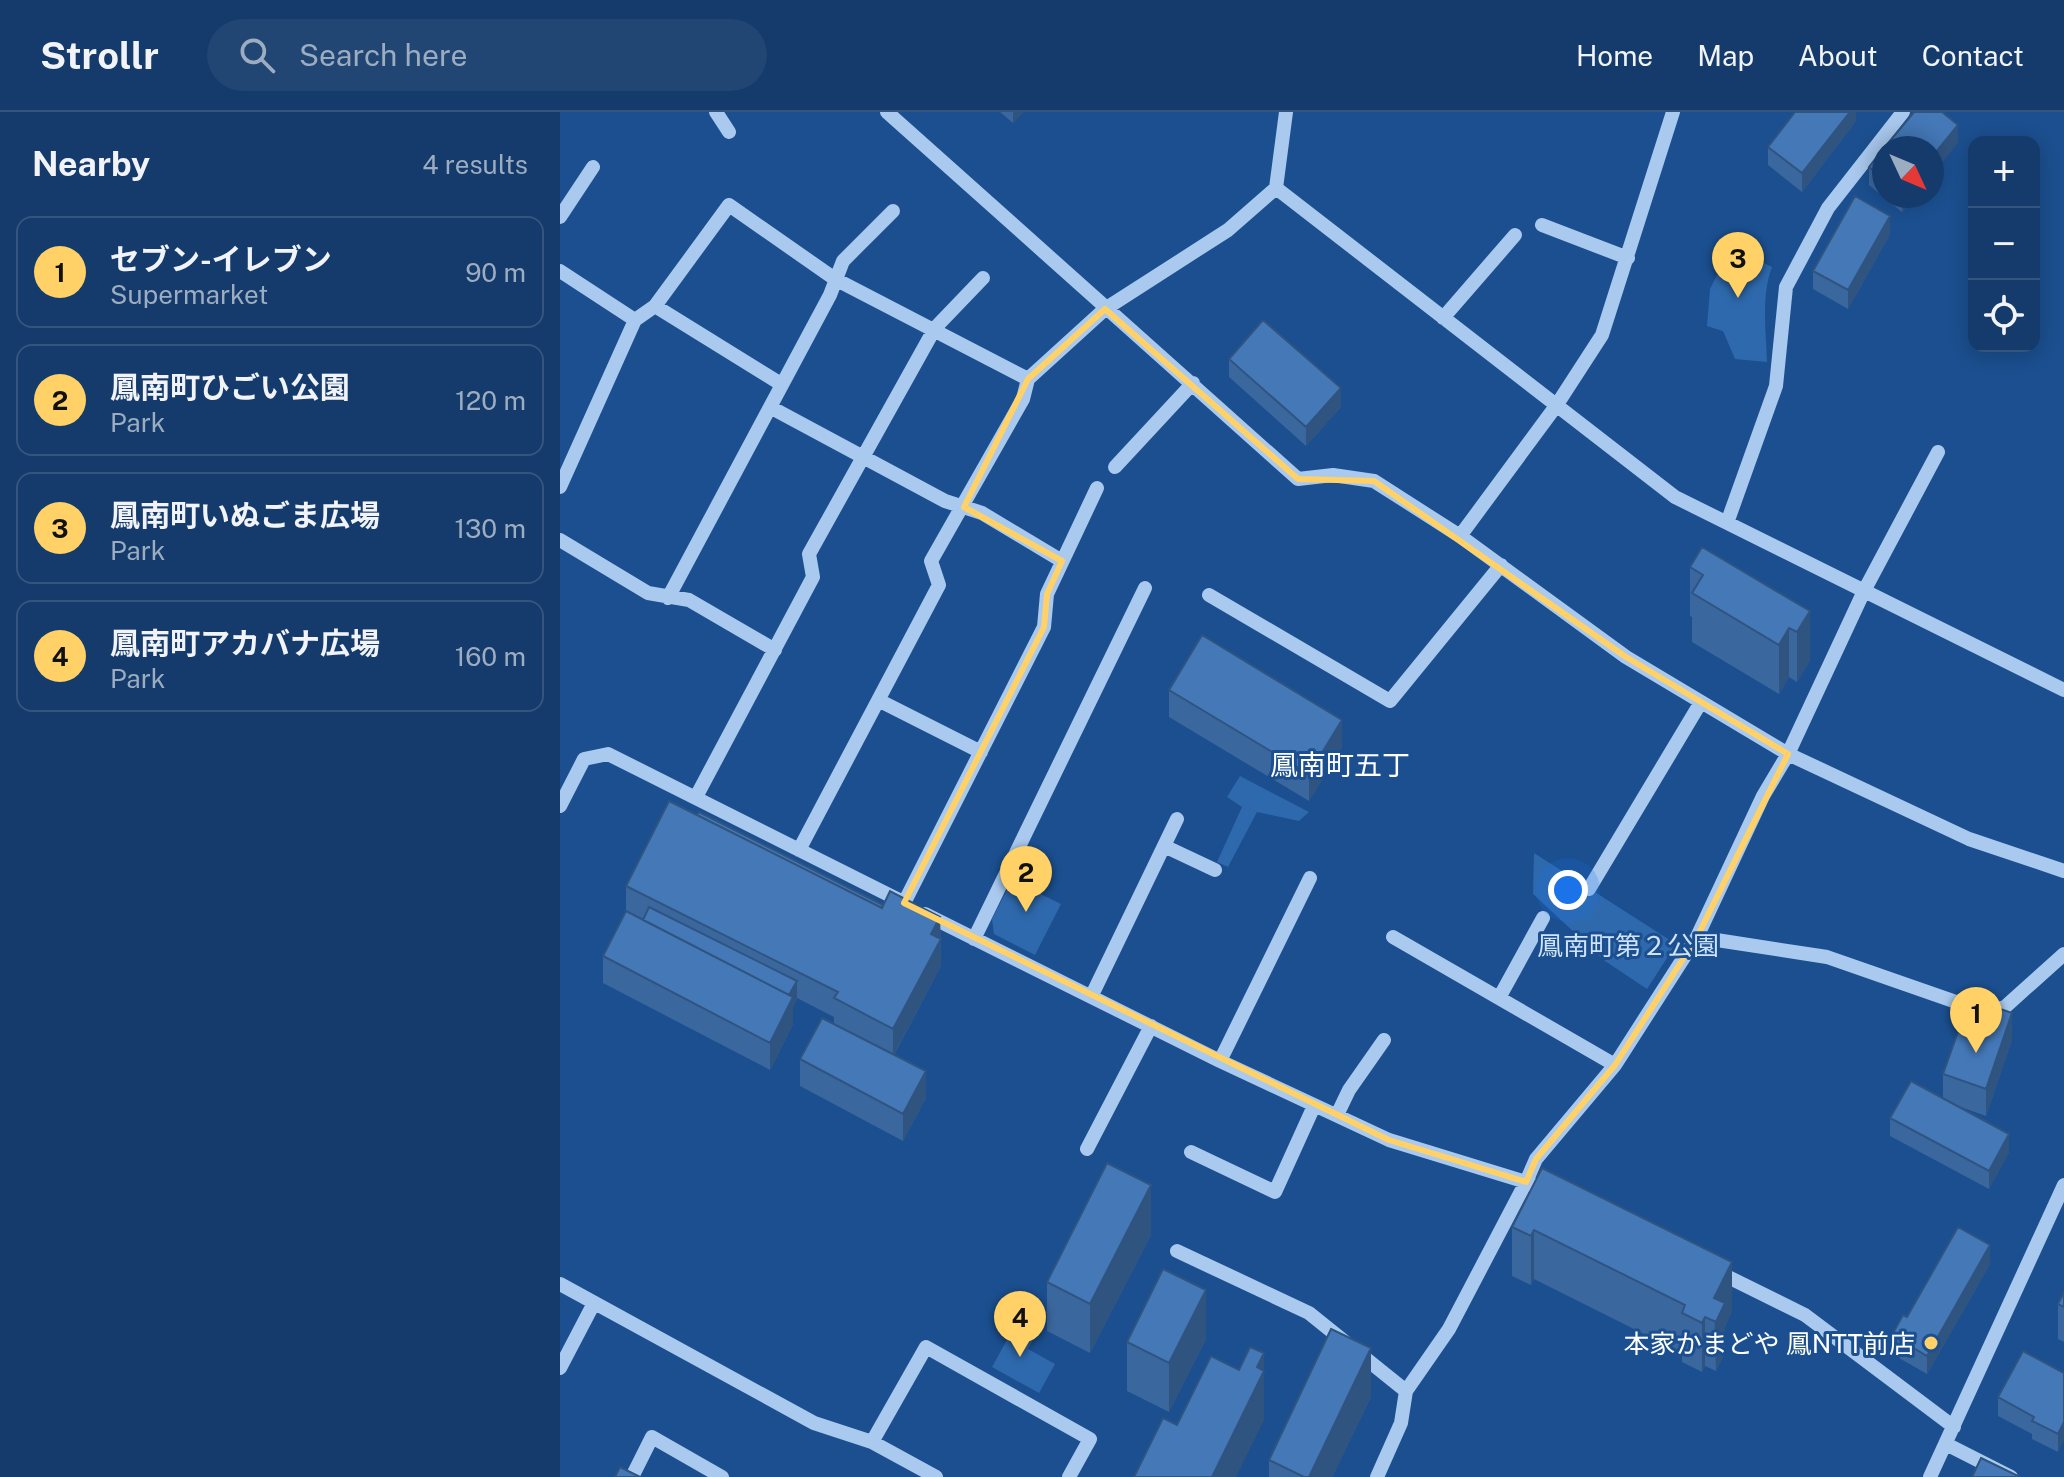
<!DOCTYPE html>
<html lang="en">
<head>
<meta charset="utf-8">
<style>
	:root { --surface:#143b6b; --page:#214673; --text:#f1f3f6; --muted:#9dadc1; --line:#33557e; --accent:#ffd166 }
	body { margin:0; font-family:"Public Sans","Noto Sans JP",sans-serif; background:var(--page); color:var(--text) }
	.controls { position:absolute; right:24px; top:24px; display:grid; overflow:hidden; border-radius:16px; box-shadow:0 4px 20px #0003 }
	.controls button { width:72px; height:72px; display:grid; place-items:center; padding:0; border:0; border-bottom:2px solid var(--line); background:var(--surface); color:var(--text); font:40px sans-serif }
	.compass { position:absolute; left:1312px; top:24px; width:72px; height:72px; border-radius:50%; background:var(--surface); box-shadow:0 4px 20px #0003; rotate:134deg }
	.you { position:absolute; left:1008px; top:778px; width:28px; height:28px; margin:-20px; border:6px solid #fff; border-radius:50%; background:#1a73e8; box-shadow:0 0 0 12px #1a73e833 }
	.badge { display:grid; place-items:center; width:52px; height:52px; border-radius:50%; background:var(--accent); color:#111; font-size:26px; font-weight:700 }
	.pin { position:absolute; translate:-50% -66px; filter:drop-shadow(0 2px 4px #0008) }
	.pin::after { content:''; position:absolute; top:42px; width:28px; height:24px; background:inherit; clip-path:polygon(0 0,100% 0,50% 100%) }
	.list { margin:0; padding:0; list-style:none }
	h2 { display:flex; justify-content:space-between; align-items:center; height:104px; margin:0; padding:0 32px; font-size:34px }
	h2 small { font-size:26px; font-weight:400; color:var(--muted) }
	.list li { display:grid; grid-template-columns:52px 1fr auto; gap:24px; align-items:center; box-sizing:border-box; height:112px; margin:0 16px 16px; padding:0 16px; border:2px solid var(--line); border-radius:16px }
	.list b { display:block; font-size:30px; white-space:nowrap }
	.list p { margin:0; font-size:26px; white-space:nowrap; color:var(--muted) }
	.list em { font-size:26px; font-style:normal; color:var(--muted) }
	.icon { flex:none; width:44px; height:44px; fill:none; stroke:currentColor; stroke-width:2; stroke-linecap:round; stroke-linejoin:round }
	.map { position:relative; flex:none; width:1504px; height:1365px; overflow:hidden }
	header { display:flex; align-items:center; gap:48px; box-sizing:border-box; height:112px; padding:0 40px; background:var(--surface); border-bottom:2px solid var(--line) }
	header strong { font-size:38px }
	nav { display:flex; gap:44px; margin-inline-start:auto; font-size:28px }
	.search { width:560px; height:72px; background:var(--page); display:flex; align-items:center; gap:20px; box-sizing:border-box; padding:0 28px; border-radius:44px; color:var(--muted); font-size:30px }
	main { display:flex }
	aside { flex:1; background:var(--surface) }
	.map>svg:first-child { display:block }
	.green { fill:#2e69ad }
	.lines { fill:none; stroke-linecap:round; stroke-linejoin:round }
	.minor { stroke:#a9c9ee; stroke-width:14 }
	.wall { fill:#3a679d }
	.shaded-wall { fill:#305480 }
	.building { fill:#4478b7; stroke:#305480; stroke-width:2 }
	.marked { fill:none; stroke:#ffd166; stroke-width:6; stroke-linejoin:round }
	.poi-dot { fill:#ffd166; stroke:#1b4f8f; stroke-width:3 }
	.labels { text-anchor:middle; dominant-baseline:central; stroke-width:6; stroke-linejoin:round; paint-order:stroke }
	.park-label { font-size:26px; fill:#cfe3fa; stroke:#1b4f8f }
	.poi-label { font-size:26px; fill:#fff; stroke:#1b4f8f; text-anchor:end }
	.neighbourhood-label { font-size:28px; fill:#fff; stroke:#1b4f8f }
</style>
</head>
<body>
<header>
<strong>Strollr</strong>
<div class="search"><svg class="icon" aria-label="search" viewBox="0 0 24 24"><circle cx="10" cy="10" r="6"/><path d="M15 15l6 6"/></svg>Search here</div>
<nav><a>Home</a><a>Map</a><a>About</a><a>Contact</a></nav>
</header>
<main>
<aside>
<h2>Nearby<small>4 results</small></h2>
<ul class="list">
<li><span class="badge">1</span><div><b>セブン-イレブン</b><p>Supermarket</p></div><em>90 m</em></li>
<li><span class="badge">2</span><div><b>鳳南町ひごい公園</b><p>Park</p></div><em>120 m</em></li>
<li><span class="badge">3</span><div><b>鳳南町いぬごま広場</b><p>Park</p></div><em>130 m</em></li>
<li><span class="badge">4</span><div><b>鳳南町アカバナ広場</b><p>Park</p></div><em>160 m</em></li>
</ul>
</aside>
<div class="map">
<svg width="1504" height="1365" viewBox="0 0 1504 1365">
	<rect width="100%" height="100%" fill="#1b4f8f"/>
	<path class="green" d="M1171 135 1212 155C1201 184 1206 219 1207 250L1175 247 1163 219 1147 214 1150 177Z
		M680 664 749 700 739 709 697 700 668 755 657 750 682 695 667 685Z
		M974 741 1116 832 1087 877 1045 849 973 782Z
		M452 768 501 792 475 843 434 822 432 807Z
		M454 1215 474 1226 468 1237 495 1252 479 1281 432 1255Z"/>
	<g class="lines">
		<path class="minor" d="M156 0 169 20
			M327 0 738 367 773 363 814 369 900 424 1066 545 1228 642 1409 727 1504 759
			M716 76 1115 385 1504 578
			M0 105 33 55
			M982 113 1068 146
			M0 159 75 208
			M95 194 221 272
			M883 206 955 123
			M210 295 385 389 422 401 502 449
			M555 355 633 271
			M0 375 75 208 95 194 169 93 275 167 468 267
			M1167 411 1216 274 1226 175 1268 96 1343 0
			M900 424 996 294 1042 223 1113 0
			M0 428 88 481 129 488 215 538
			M649 483 830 589 941 453
			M108 486 270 183 283 149 333 99
			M320 589 421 640
			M136 685 253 465 249 442 375 216 423 166
			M0 694 24 647 48 642 343 790
			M604 734 655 758
			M239 738 379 473 371 449 463 287 468 267 545 197 668 118 716 76 726 0
			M1029 777 1141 590
			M344 791 484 515 487 482 537 376
			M365 802 660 949 829 1028 989 1077
			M833 825 1055 953
			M1137 825 1267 845 1425 900 1445 895 1504 842
			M414 827 585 476
			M532 883 617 707
			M939 886 983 806
			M660 949 750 766
			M777 1003 789 978 824 928
			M527 1037 591 914
			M631 1040 715 1080 754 994
			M617 1139 749 1201 846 1279 889 1217 966 1070 976 1047 1055 953 1137 825 1203 684 1228 642 1304 479 1378 340
			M1158 1160 1245 1203 1394 1315
			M0 1172 254 1311 312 1330 376 1365
			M0 1256 34 1191
			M312 1330 366 1235 530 1327 509 1365
			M1386 1332 1451 1365
			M72 1365 92 1325 162 1365
			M817 1365 841 1311 846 1279
			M1370 1365 1504 1073"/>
	</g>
	<path class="wall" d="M440 0H463L453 11Z
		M1296 0V9L1242 80 1208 53V35Z
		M1324 36V84H1355L1342 100 1309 73V55Z
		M1330 122 1288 197 1253 177V159Z
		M669 247 781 295 746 334 669 265Z
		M1130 455 1250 499V548L1237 570 1229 565 1219 582 1132 530V505L1130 504Z
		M609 578 782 635 749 689 609 605Z
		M66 774 323 793 380 805 381 854 334 943 366 986 343 1029 240 974V947L274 912V905L237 886 233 895V912L210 958 43 871V844L66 799Z
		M1452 928 1426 1004 1395 993 1449 1040 1429 1077 1330 1024V1006L1383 986V962Z
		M982 1056 1172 1199 1165 1214V1240L1156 1259 1145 1254 1142 1260 1122 1250V1241L974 1167 971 1173 952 1164V1115Z
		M591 1123 530 1241 487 1219V1170Z
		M1430 1152 1367 1262 1332 1242V1223L1347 1205Z
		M1504 1159V1230L1498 1227V1192L1504 1181Z
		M646 1227 609 1300 567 1279V1230Z
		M1504 1261 1498 1340 1472 1327V1322L1438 1304V1285Z
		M811 1285 772 1365H709V1348Z"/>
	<path class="shaded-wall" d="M453 0H463L453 11Z
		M1290 0H1296V9L1242 80V61Z
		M1398 13V31L1372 63V45Z
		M1342 84H1355L1342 100Z
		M1330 104V122L1288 197V178Z
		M781 276V295L746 334V315Z
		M1250 499V548L1237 570V520Z
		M1229 516V565L1219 582V533Z
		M782 608V635L749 689V662Z
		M380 805 381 854 333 944V917L371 822Z
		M237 869V888L233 895V912L210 958V931L226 890Z
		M1452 901V928L1426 1004V977Z
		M366 959V986L343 1029V1002Z
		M1449 1022V1040L1429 1077V1059Z
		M591 1073V1123L530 1241V1192Z
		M974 1118V1167L971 1173V1124Z
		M1430 1133V1152L1367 1262V1244Z
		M1172 1150V1199L1165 1214V1240L1156 1259 1154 1186Z
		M646 1178V1227L609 1300V1251Z
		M1145 1205V1254L1142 1260V1211Z
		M811 1236V1285L772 1365H749Z
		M704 1241V1308L676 1365H652L697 1255Z
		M1504 1310V1328L1498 1340V1322Z"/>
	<path class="building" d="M1235 0H1290L1242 61 1208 35Z
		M1354 0H1382L1398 13 1372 45V36H1324Z
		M1324 36V67L1309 55Z
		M1295 84 1330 104 1288 178 1253 159Z
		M703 208 781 276 746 315 669 247Z
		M1142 435 1250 499 1237 520 1229 516 1219 533 1132 481 1143 463 1130 455Z
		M642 523 782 608 749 662 609 578Z
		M109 689 322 796 330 779 380 805 371 822 381 827 333 917 274 886 278 880 66 774Z
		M139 700 323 793 322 796 137 703Z
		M89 795 237 869 229 883 83 808Z
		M66 799 233 885 210 931 43 844Z
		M1410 886 1452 901 1426 977 1383 962Z
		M262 906 366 959 343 1002 240 947Z
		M1351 969 1449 1022 1429 1059 1330 1006Z
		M547 1051 591 1073 530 1192 487 1170Z
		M982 1056 1172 1150 1154 1186 1165 1191 1156 1210 1145 1205 1142 1211 1122 1201 1125 1193 974 1118 971 1124 952 1115Z
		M1398 1115 1430 1133 1367 1244 1332 1223 1343 1203 1347 1205Z
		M603 1157 646 1178 609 1251 567 1230Z
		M1504 1180V1195L1498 1192Z
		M771 1217 811 1236 749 1365H744L709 1348Z
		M690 1235 704 1241 697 1255 704 1259 652 1365H574L603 1306 617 1313 651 1244 679 1258Z
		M1463 1239 1504 1261V1310L1498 1322 1472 1309 1474 1305 1438 1285Z
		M1421 1346 1460 1365H1412Z
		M60 1355 80 1365H55Z"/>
	<path class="marked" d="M545 197 738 367 814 369 1066 545 1228 642 1137 825 1055 953 976 1047 966 1070 829 1028 344 791 484 515 487 482 502 449 404 395 468 267Z"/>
	<circle class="poi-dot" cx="1371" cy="1231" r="8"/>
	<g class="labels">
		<g class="park-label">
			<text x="1068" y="833">鳳南町第２公園</text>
		</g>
		<g class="poi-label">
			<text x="1355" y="1231">本家かまどや 鳳NTT前店</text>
		</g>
		<g class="neighbourhood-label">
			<text x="780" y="652">鳳南町五丁</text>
		</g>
	</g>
</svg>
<div class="controls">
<button>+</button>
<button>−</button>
<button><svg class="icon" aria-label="locate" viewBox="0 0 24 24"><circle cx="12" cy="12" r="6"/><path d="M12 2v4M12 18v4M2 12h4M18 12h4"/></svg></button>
</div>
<svg class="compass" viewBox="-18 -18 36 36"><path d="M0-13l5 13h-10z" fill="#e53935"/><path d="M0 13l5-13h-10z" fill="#9dadc1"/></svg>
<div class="you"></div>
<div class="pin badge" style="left:1416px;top:941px">1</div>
<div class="pin badge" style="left:466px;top:800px">2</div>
<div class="pin badge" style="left:1178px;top:186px">3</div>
<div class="pin badge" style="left:460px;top:1245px">4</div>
</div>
</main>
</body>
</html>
